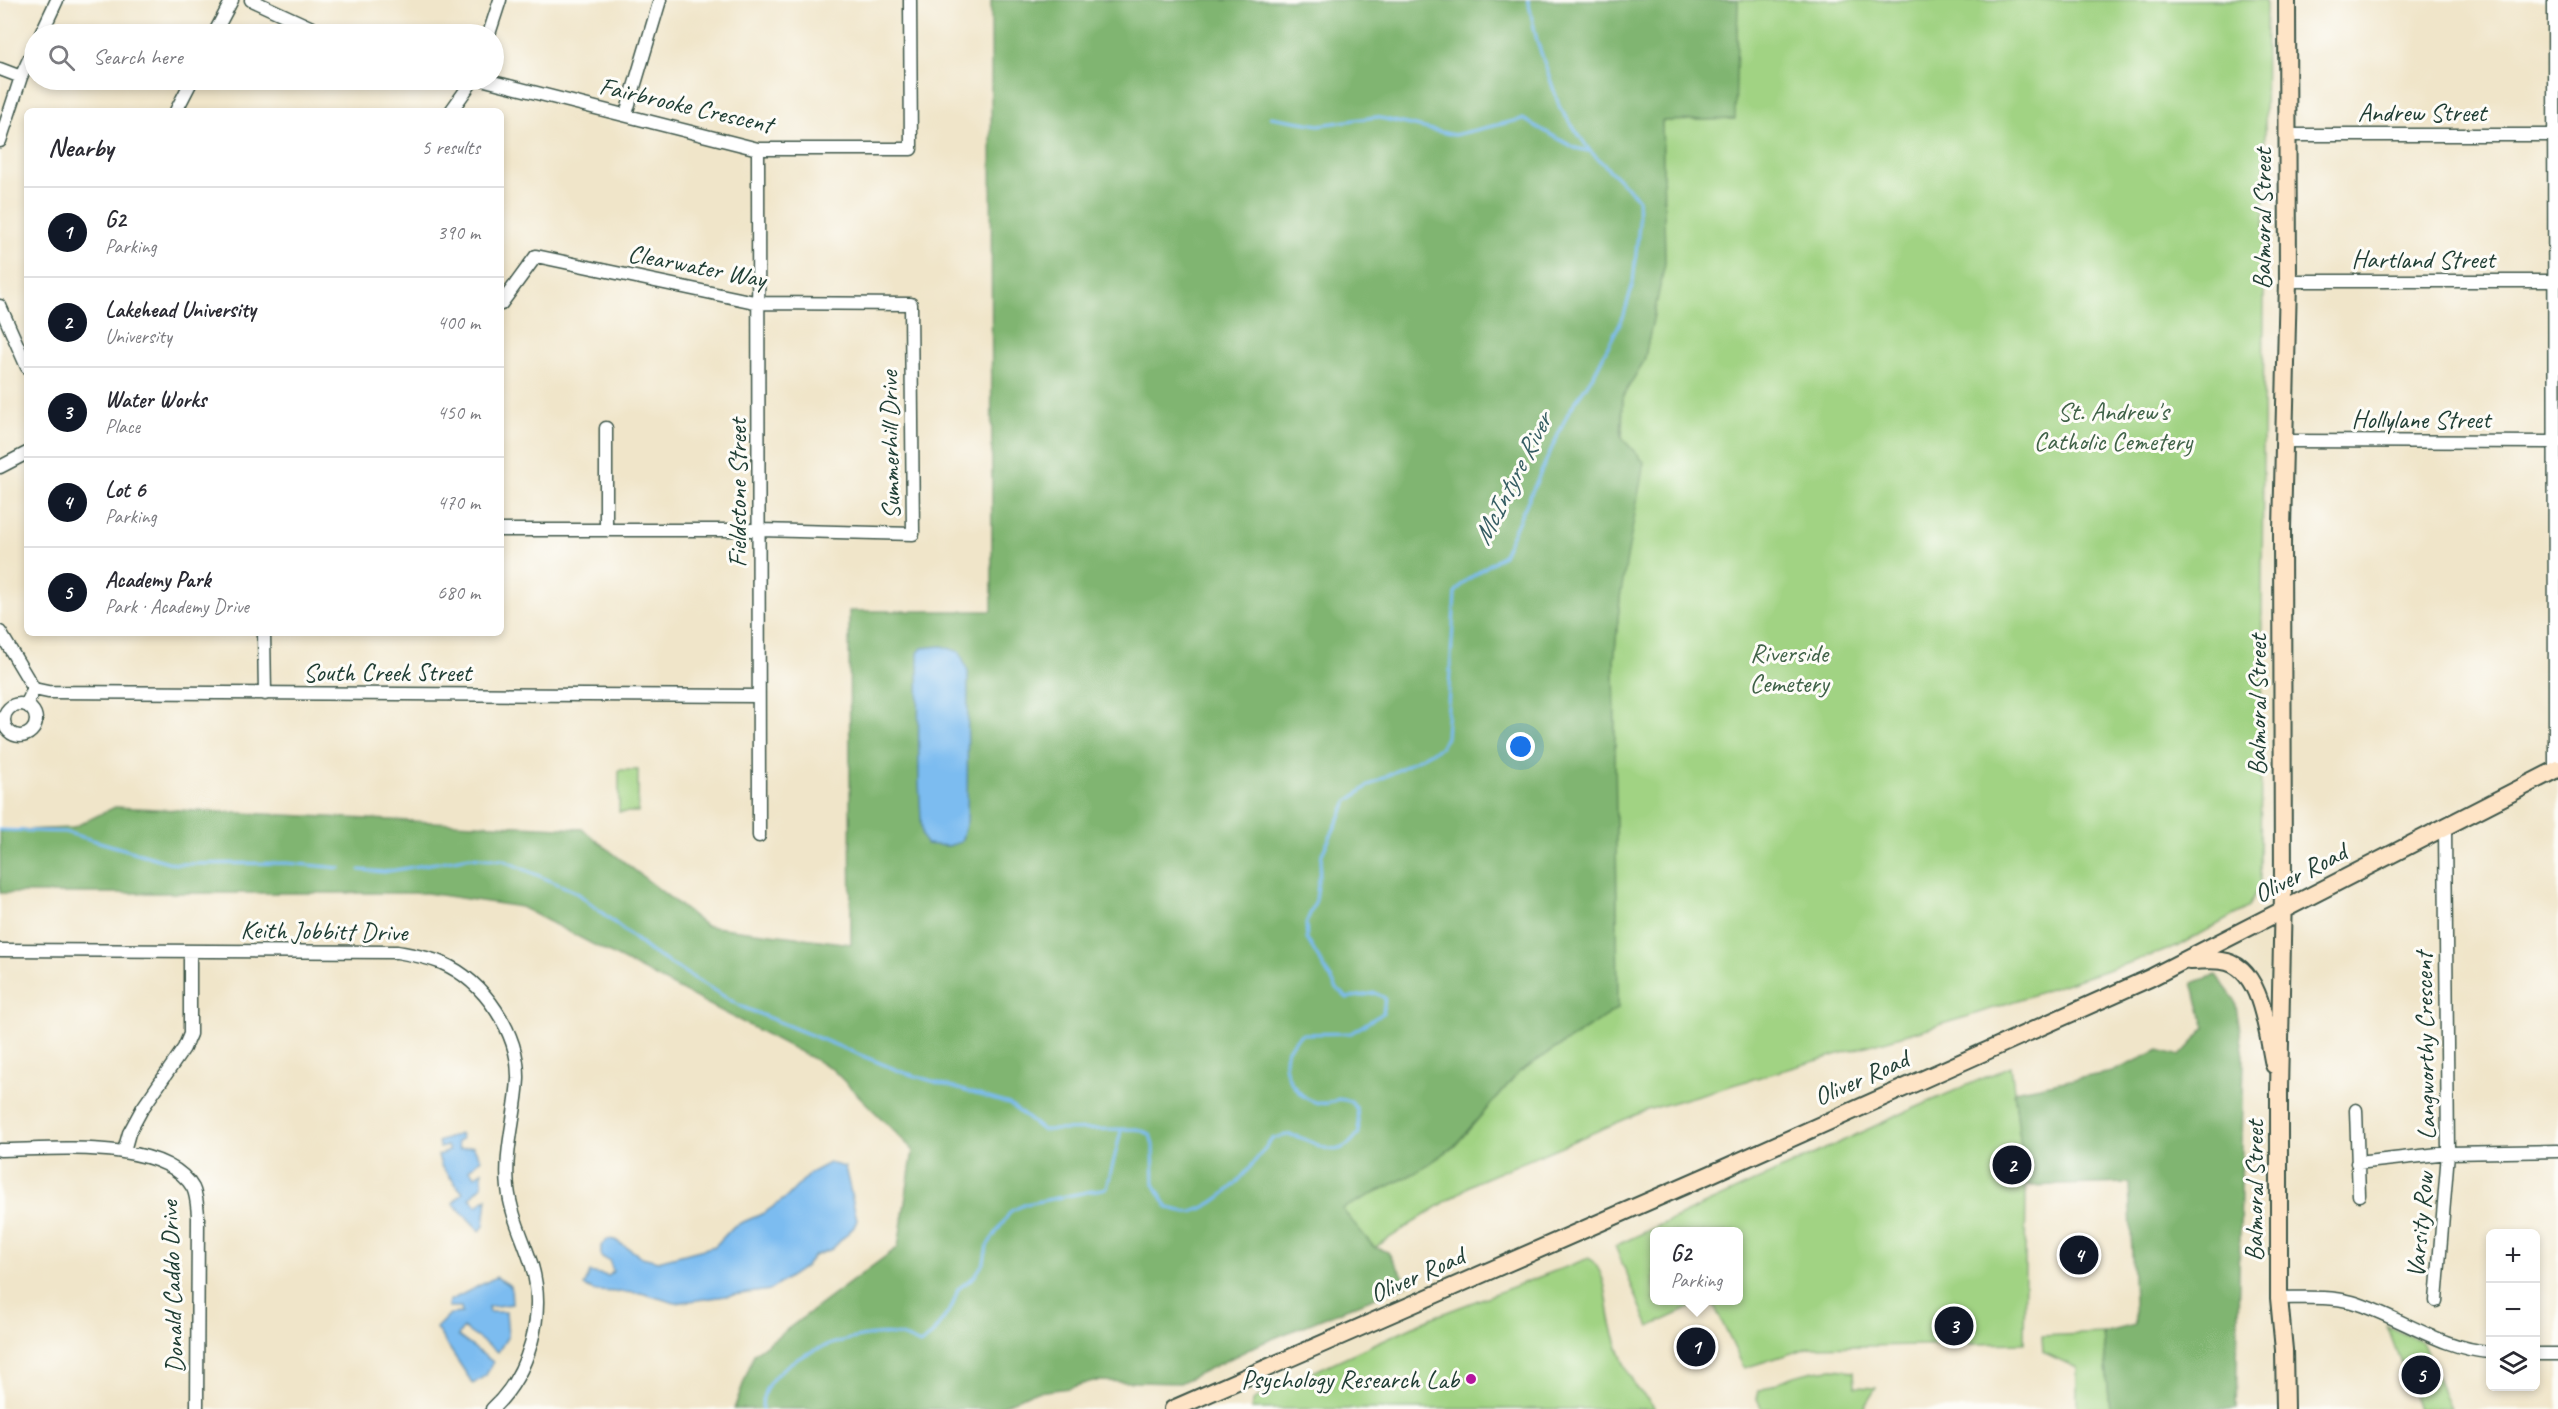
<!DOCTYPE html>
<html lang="en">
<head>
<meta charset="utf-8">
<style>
	:root { --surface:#fff; --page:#f7f7f7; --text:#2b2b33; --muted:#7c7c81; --line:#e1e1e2; --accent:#111827 }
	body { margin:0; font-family:Caveat,sans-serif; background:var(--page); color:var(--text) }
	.controls { position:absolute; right:18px; bottom:18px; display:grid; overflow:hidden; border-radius:9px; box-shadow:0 3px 9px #0003 }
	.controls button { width:54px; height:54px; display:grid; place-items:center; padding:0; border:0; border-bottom:2px solid var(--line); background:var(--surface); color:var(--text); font:30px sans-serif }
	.you { position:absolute; left:1521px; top:747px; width:21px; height:21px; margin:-15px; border:4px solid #fff; border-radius:50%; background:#1a73e8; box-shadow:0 0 0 9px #1a73e833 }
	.badge { display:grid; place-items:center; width:39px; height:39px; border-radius:50%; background:var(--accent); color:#fff; font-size:20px; font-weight:700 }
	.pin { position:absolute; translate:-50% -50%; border:3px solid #fff; box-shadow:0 2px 6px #0006 }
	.popup { position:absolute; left:1650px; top:1227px; width:93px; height:78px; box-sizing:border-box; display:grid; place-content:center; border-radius:9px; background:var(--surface); filter:drop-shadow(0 2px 4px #0005); font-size:20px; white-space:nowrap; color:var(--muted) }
	.popup b { font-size:22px; color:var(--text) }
	.popup::after { content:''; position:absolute; left:50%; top:100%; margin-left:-12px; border:12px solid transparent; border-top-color:var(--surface) }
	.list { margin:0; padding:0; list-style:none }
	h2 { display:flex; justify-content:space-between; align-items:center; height:78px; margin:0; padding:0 24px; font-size:26px }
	h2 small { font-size:20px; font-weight:400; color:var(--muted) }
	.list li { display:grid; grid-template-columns:39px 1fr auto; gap:18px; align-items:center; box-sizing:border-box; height:90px; padding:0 24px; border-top:2px solid var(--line) }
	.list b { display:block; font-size:22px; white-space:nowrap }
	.list p { margin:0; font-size:20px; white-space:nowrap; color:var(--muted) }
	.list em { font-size:20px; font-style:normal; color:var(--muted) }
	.icon { flex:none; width:33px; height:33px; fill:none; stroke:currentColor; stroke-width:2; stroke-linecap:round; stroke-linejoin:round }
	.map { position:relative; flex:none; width:2558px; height:1409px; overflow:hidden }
	.search { position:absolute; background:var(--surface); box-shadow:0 3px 9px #0003; left:24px; top:24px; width:480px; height:66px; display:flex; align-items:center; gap:15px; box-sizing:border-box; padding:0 21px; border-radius:33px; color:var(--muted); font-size:22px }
	.panel { position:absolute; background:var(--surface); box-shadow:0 3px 9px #0003; left:24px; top:108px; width:480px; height:528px; border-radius:9px }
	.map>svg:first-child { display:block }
	.green { fill:#a1d383; stroke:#60885c; stroke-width:1.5 }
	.forest { fill:#80b571; stroke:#507952; stroke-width:1.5 }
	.water { fill:#7bbcf0; stroke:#4d7c92; stroke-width:1.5 }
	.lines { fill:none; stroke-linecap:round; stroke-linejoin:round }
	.stream { stroke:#7bbcf0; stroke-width:3 }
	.minor-casing { stroke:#3e564a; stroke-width:15 }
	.secondary-casing { stroke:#3e564a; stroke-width:20 }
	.minor { stroke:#fff; stroke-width:12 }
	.secondary { stroke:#fee4c6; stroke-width:16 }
	.poi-dot { fill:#b5179e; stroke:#fdfcf7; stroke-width:2 }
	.labels { text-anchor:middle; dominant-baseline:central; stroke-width:6; stroke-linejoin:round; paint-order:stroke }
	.street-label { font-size:26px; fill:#1f3d34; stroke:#fdfcf7 }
	.park-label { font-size:26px; fill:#406248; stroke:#fdfcf7 }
	.poi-label { font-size:26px; fill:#1f3d34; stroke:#fdfcf7; text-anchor:end }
	.water-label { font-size:27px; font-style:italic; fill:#365d63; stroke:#fdfcf7 }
</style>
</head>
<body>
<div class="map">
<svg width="2558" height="1409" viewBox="0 0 2558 1409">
	<rect width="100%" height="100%" fill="#fdfcf7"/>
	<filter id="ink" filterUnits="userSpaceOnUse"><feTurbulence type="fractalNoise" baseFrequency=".0167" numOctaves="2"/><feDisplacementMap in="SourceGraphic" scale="12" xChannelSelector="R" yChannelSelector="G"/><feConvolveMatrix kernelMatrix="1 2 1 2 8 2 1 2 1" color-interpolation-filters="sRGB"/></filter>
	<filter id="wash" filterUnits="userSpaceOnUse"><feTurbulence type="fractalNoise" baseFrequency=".008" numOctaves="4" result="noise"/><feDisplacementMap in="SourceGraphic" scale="24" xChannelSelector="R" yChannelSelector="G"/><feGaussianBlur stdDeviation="1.35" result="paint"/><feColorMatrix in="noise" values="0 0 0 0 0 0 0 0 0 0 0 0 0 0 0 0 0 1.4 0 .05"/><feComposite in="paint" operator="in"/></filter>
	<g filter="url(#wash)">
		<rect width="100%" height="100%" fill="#f0e5c9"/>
		<path class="green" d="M1738 0H2266L2260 886 2247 908 2179 946 1966 1017 1647 1110 1476 1182 1374 1248 1341 1209 1417 1172 1454 1147 1519 1072 1618 1008 1614 661 1620 598 1623 396 1644 361 1665 263 1662 121 1734 119Z
			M619 770H638V812H619Z
			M2011 1066 2026 1186 2024 1343 1811 1347 1744 1368 1712 1301 1738 1300V1232H1654V1300L1705 1301 1649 1327 1615 1246 1901 1114Z
			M1589 1258C1608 1273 1606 1302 1611 1323 1616 1344 1625 1370 1637 1388 1643 1396 1651 1401 1655 1409H1251L1254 1399 1431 1318Z
			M2387 1326 2421 1341 2451 1409H2418Z
			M2103 1333 2110 1409H2077V1368L2043 1352 2042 1336Z
			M1833 1369 1854 1371 1855 1387 1876 1388 1863 1409H1762L1757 1399 1759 1391C1784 1379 1806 1370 1833 1369Z"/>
		<path class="forest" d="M991 0H1738L1735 119 1662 121 1665 263 1644 361 1623 396 1621 437 1644 462 1620 598 1614 661 1618 1008 1519 1072 1454 1146 1417 1172 1342 1209 1374 1247 1388 1252 1408 1284 1262 1343 1180 1383 1093 1381 1069 1388 1030 1393 996 1409H734L754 1354 898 1247 913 1150 831 1068 521 907 427 893H0V831L72 828 115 807 582 829 706 926 851 944 849 611H992Z
			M2216 975 2235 1000 2244 1056 2236 1409H2110L2103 1333 2135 1325 2129 1183 2026 1186 2014 1091 2112 1072 2159 1050 2180 1056 2206 1028 2192 983Z"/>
		<path class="water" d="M942 646 960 652 968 672 967 821 961 842 948 846 926 844 922 835 919 783 918 653 922 648Z
			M460 1134 462 1139 457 1142 459 1149 473 1146 481 1159 469 1170 476 1176 482 1171V1186L470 1198 477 1206 487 1198 484 1226 480 1231 453 1203 463 1193 441 1166 438 1155 449 1151 447 1146 440 1148 438 1142Z
			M829 1163 845 1167 857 1220 854 1227 832 1249 814 1256 805 1267 770 1290 675 1303 641 1293 595 1291 584 1286 590 1272 609 1276 613 1271 609 1260 601 1257V1246L608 1239 615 1240 642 1257 658 1261 715 1246 734 1226 764 1213 787 1197 810 1173Z
			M496 1277 511 1286 512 1304 488 1307 489 1312H506L508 1336 498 1352 463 1328 458 1336 493 1362 486 1375 473 1384 436 1328 450 1314 462 1313 461 1307H448L449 1301Z"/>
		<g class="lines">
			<path class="stream" d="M1271 117 1319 125 1376 117 1454 135 1523 119 1575 148 1589 151
				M0 830 65 832 175 864 287 863 340 868
				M360 870 384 872 470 857 503 860 576 892 651 952 740 1006 902 1072 1009 1104 1042 1130 1137 1129 1150 1134 1153 1145 1154 1184 1168 1208C1175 1209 1185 1213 1192 1212 1227 1202 1251 1166 1272 1139 1278 1137 1286 1134 1291 1135 1321 1141 1334 1166 1359 1133L1357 1109 1351 1101 1338 1099C1311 1117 1274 1076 1288 1049 1291 1044 1297 1039 1301 1034L1351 1033 1383 1013 1385 998 1375 993 1347 998 1337 989 1307 939 1306 923 1316 900 1322 854 1347 802 1368 786 1441 747 1446 737 1455 593 1463 583 1503 555 1568 413 1594 374 1624 315 1633 283 1639 224 1638 198 1590 151 1560 108 1537 41 1528 0
				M762 1409C759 1358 854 1331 895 1335 903 1335 913 1341 920 1344L931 1336 952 1307 958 1289 974 1277 984 1262 987 1246 1011 1211 1026 1204 1107 1188 1121 1131"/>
		</g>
	</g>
	<g filter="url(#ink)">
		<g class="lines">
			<g class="minor-casing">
				<path id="minor" d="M251 0 325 34
					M2554 0 2555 771
					M41 34 57 0
					M214 34 232 0
					M489 34 500 0
					M0 69 21 77
					M485 80 758 149H911L910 0
					M176 111 192 80
					M451 111 473 80
					M626 114 660 0
					M2287 135H2558
					M0 141 21 77 34 48
					M758 149 759 836
					M2288 281H2558
					M501 304 536 256 759 303 911 304 913 534 760 530H501
					M0 306 27 367
					M606 428V530
					M2284 441 2558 442
					M0 467 27 453
					M0 632 34 689
					M264 633 265 694
					M4 720a16 16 0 1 1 32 0a16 16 0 1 1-32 0Z
					M26 705 34 689 48 692 758 696
					M0 950 397 952C413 955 427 957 442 963 484 981 519 1033 518 1079 516 1116 504 1151 508 1188 511 1216 524 1240 532 1266 546 1315 529 1375 492 1409
					M2356 1110 2359 1195
					M0 1150C50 1150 164 1137 193 1188 197 1196 197 1206 198 1215L197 1409
					M124 1151 129 1133 142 1109 184 1048 190 1034V952
					M2357 1163 2448 1153 2558 1151
					M2279 1298C2302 1298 2330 1296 2352 1302 2399 1316 2441 1349 2490 1352
					M2436 1301 2448 1153 2445 828
					M2536 1354H2558"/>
			</g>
			<g class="secondary-casing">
				<path id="secondary" d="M2189 961C2200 961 2211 959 2222 961 2262 965 2267 1034 2274 1065
					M1173 1409 1711 1174 2150 978 2558 769
					M2285 1409 2284 1350 2279 1298V1091L2283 892 2282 529 2288 281 2287 0"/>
			</g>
			<use href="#minor" class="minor"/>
			<use href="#secondary" class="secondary"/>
		</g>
	</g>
	<circle class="poi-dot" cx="1471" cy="1379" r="6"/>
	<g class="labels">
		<g class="street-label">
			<text transform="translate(686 105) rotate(13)">Fairbrooke Crescent</text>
			<text x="2422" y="112">Andrew Street</text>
			<text transform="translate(2262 219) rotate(-90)">Balmoral Street</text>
			<text x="2423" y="259">Hartland Street</text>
			<text transform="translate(697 266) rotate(11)">Clearwater Way</text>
			<text x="2421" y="419">Hollylane Street</text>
			<text transform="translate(890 445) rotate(-91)">Summerhill Drive</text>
			<text transform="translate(737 493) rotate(-90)">Fieldstone Street</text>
			<text x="387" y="672">South Creek Street</text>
			<text transform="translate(2257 705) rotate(-90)">Balmoral Street</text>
			<text transform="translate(2300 873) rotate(-27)">Oliver Road</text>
			<text transform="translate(324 931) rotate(1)">Keith Jobbitt Drive</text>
			<text transform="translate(2425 1046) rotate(-91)">Langworthy Crescent</text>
			<text transform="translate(1861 1078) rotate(-24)">Oliver Road</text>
			<text transform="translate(2254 1191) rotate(-90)">Balmoral Street</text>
			<text transform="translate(2420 1225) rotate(-85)">Varsity Row</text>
			<text transform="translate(1417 1275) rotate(-24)">Oliver Road</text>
			<text transform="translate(172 1287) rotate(-92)">Donald Caddo Drive</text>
		</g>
		<g class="park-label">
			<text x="2113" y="411">St. Andrew's<tspan x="2113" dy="30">Catholic Cemetery</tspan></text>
			<text x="1789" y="653">Riverside<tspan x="1789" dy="30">Cemetery</tspan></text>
		</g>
		<g class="poi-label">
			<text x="1459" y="1379">Psychology Research Lab</text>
		</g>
		<g class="water-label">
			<text transform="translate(1512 479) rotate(-63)">McIntyre River</text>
		</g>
	</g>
</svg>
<div class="controls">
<button>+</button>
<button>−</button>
<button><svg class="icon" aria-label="layers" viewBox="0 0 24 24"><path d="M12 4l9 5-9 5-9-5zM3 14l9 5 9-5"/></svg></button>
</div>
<div class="you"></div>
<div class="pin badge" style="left:1696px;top:1347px">1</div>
<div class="popup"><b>G2</b>Parking</div>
<div class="pin badge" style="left:2012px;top:1165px">2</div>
<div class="pin badge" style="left:1954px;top:1326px">3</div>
<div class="pin badge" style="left:2079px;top:1255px">4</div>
<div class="pin badge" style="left:2421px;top:1375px">5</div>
<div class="search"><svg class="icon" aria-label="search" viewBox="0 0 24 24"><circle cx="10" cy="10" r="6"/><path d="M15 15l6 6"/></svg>Search here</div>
<section class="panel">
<h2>Nearby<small>5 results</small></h2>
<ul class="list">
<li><span class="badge">1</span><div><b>G2</b><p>Parking</p></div><em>390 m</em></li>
<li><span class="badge">2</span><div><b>Lakehead University</b><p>University</p></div><em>400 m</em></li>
<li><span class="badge">3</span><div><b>Water Works</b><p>Place</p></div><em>450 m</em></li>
<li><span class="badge">4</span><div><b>Lot 6</b><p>Parking</p></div><em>470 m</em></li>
<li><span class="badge">5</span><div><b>Academy Park</b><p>Park · Academy Drive</p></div><em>680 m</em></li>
</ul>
</section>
</div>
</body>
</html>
